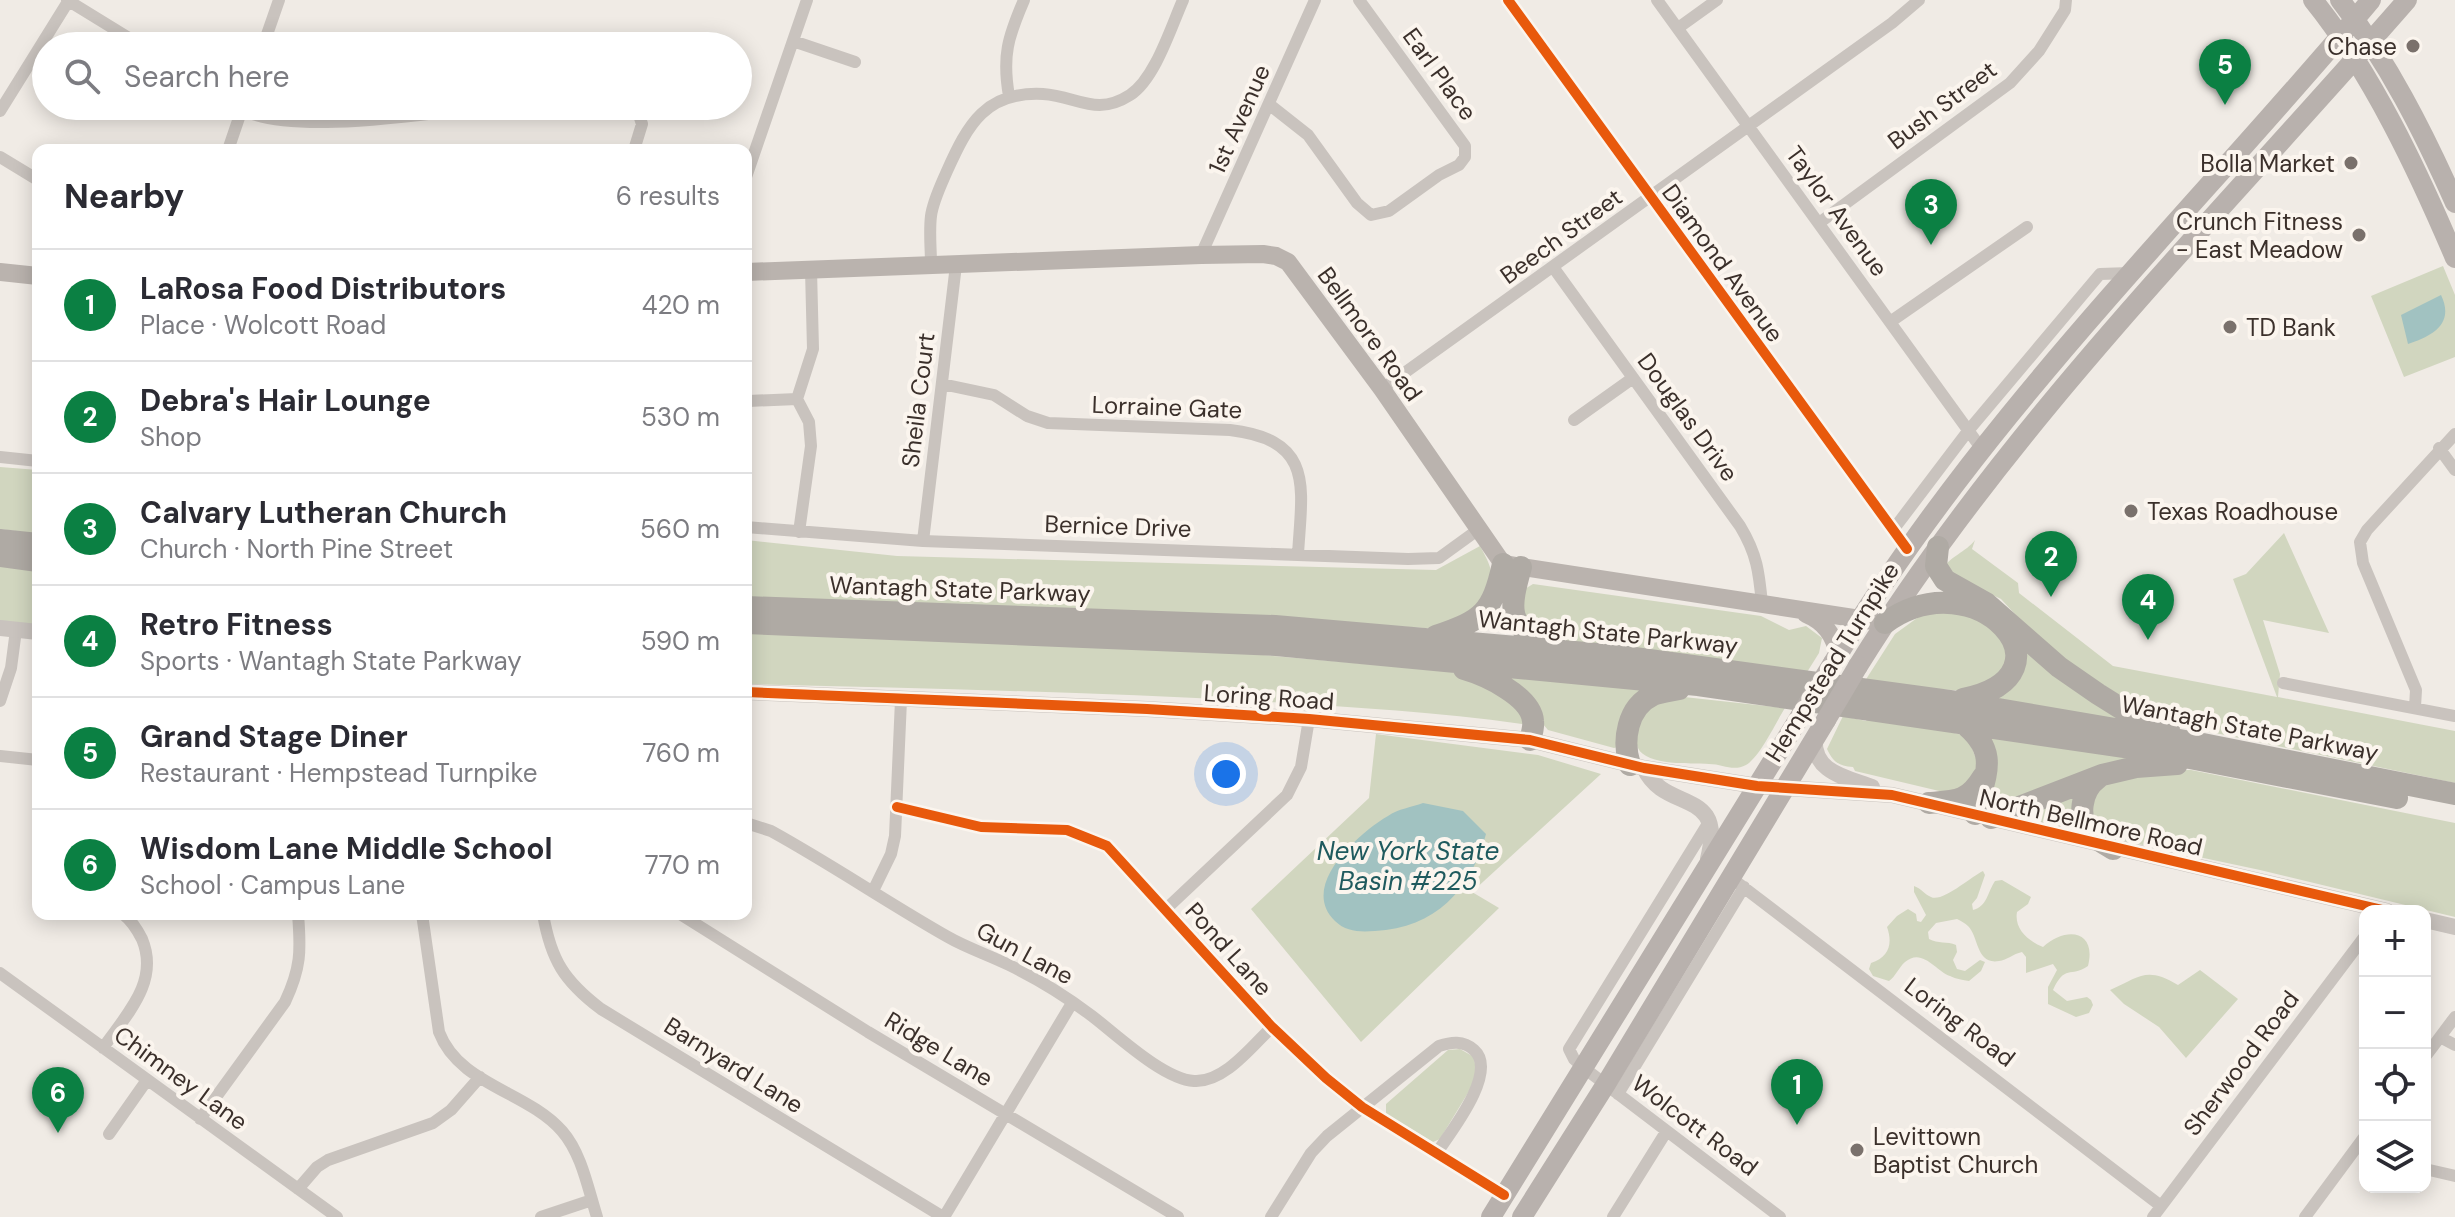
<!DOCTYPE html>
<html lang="en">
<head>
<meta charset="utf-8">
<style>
	:root { --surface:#fff; --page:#f2f2f3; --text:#2b2b33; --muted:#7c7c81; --line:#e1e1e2; --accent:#0b8043 }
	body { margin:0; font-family:"DM Sans",sans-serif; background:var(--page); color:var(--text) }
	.controls { position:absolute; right:24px; bottom:24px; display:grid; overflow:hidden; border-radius:16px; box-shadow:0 4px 20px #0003 }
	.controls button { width:72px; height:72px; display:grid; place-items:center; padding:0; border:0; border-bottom:2px solid var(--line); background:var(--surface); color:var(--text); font:40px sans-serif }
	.you { position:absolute; left:1226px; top:774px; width:28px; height:28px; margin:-20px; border:6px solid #fff; border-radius:50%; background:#1a73e8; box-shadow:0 0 0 12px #1a73e833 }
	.badge { display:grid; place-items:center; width:52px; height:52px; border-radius:50%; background:var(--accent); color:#fff; font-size:26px; font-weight:700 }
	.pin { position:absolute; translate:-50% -66px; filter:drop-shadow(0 2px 4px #0008) }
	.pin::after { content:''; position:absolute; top:42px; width:28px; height:24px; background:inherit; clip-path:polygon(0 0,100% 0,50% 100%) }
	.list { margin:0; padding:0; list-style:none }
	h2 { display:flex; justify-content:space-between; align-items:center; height:104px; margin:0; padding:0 32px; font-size:34px }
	h2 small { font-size:26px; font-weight:400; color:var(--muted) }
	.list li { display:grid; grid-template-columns:52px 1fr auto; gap:24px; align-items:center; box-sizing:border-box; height:112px; padding:0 32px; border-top:2px solid var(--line) }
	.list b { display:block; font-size:30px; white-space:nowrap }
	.list p { margin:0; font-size:26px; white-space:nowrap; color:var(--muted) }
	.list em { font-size:26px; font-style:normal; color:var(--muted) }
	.icon { flex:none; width:44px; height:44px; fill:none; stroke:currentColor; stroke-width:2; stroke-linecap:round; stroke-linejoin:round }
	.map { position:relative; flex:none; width:2455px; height:1217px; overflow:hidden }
	.search { position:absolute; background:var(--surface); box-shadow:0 4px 20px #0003; left:32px; top:32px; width:720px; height:88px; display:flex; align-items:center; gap:20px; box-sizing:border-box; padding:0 28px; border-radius:44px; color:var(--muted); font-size:30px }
	.panel { position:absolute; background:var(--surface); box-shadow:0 4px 20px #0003; left:32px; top:144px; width:720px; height:776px; border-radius:16px }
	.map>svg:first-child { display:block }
	.green { fill:#d1d6bf }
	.water { fill:#a1c2c1 }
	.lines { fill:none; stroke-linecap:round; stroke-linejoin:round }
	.minor { stroke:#c9c3be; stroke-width:12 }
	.tertiary { stroke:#c9c3be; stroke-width:16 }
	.secondary { stroke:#bab3ae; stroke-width:18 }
	.primary { stroke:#b8b1ad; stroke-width:20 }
	.motorway { stroke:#afaaa4; stroke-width:22 }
	.primary-bridge { stroke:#b8b1ad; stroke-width:20 }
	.cycleway-casing { stroke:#fbf5ee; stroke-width:15 }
	.cycleway { stroke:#e8590c; stroke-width:10 }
	.poi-dot { fill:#7a716c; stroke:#fbf5ee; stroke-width:3 }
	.labels { text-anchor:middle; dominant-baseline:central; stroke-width:8; stroke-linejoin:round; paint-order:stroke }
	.poi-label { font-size:24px; fill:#3b302b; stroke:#fbf5ee; text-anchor:end }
	.street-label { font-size:24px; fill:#3b302b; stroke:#fbf5ee }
	.water-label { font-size:26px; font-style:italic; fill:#1f5a5e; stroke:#fbf5ee }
</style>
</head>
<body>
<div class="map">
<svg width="2455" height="1217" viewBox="0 0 2455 1217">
	<rect width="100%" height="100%" fill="#f0ebe5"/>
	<path class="green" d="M2443 266 2455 295V357L2404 377 2371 296Z
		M0 467 38 470V534L0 529Z
		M2284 533 2329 633 2263 620 2280 674 2278 697 2455 731V783L2201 730 2153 716 2050 652 2001 599 1957 578 1944 568C1949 557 1966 552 1975 540L1972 549 2018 583 2019 593 2113 666 2277 697 2233 579 2246 574Z
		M746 540 897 556 1436 570 1480 546C1493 570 1495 575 1486 601L1440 629 1171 612 746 598Z
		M0 565 38 570V627L0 623Z
		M1533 584 1761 616 1789 630 1806 626 1822 638 1819 653 1804 677 1546 638 1524 620 1523 590Z
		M1974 612 2010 643 2002 680 1967 691 1863 684 1895 634 1924 613Z
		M746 632 1239 653 1449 671 1488 686 1525 710 1527 723 1522 724C1434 711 1345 707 1256 701 1086 692 916 688 746 684Z
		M2024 647 2118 719 1995 703 1996 696Z
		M1504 674 1664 688 1618 747 1614 748 1548 730 1542 723C1543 702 1518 687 1504 674Z
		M1660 697H1684L1785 708C1776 722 1760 757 1746 765 1733 772 1723 764 1709 764 1693 763 1646 766 1638 748 1635 742 1636 730 1636 723Z
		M1870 715 1959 734 1968 739 1981 770 1956 795 1855 771 1853 767C1839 766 1833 762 1827 749L1843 716 1866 721Z
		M1376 734 1538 755 1601 774 1472 892 1499 908 1361 1042 1251 909 1369 798Z
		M1986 736 2142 757C2108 770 2016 814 1984 803Z
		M2162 770H2191L2455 823V917L2260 870 2105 837 2090 819 2095 790 2106 779Z
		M2077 793 2080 832 2024 818V816Z
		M1983 871 1985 875 1977 898 1972 904 1973 910C1987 907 1988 891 1995 881L2002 880 2031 897 2028 904 2017 912C2014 929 2028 941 2043 947 2066 926 2097 930 2088 966 2070 978 2065 964 2053 990L2067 1001 2087 997 2091 1000 2093 1005 2089 1013 2076 1017 2048 1004V987L2057 970 2053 964 2026 973V957L2022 952C2013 954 2007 960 1999 961 1976 965 1979 937 1968 926 1965 923 1961 921 1957 919L1936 923 1928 932 1929 939C1938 944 1947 941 1956 945L1957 952 1953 960 1957 969 1965 971 1980 960 1985 962 1981 971 1969 981C1963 980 1956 979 1950 976 1936 971 1922 947 1905 962 1899 967 1896 976 1889 981L1873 976 1869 969 1871 963C1889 957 1893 944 1887 927L1897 916 1908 909 1916 914 1917 921 1921 922 1926 915 1914 892V886C1922 889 1924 894 1931 897 1942 903 1972 876 1983 871Z
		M2200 970 2238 999 2186 1058 2159 1027 2124 1004 2110 990C2140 977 2146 966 2178 985Z
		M1460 1049 1474 1057 1477 1078 1440 1139 1433 1142 1386 1114V1104L1448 1050Z"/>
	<path class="water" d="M2441 295C2455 324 2432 336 2408 344L2401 315Z
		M1423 803 1463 811 1486 834C1471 890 1435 928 1375 931 1360 932 1346 932 1335 921 1298 886 1360 832 1388 816 1398 809 1412 807 1423 803Z"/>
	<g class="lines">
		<path class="minor" d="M67 0 142 46
			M1508 0 1907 549
			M1657 0 1981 448
			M1678 28 1717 0
			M793 41 855 62
			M263 46 279 0
			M1009 96C1002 56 1008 37 1024 0
			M1270 105 1308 135 1357 203 1371 215 1389 211 1439 175 1459 165 1465 157V146L1359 0
			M236 106C282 139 435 112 493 106L523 111 637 109 642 124 634 150
			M0 111 69 0
			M228 150 243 106
			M0 157 38 180
			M746 177 807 0
			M1819 223 2010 83 2039 51 2065 10 2066 0
			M1201 255 1315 0
			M931 265C931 249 929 232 931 216 933 201 941 185 947 171 968 124 986 91 1043 94 1077 96 1096 117 1130 95 1155 79 1171 27 1183 0
			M1553 267 1740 526C1757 554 1759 572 1762 604
			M1890 322 2027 227
			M942 384 994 395 1027 416 1048 423 1230 430C1315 440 1302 487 1298 554
			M1382 389 1892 23 1919 0
			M748 401 797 399
			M1574 420 1633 378
			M2439 448 2455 470
			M0 457 38 461
			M746 527 923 541 1408 559 1439 558 1479 529
			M1893 530 1968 431 2100 274 2130 273
			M799 532 811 446 809 422 797 399 813 349 811 270
			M923 541 956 265
			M2283 683 2455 716
			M0 701 11 668 16 630
			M2415 707 2416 690 2363 563 2360 542 2367 530 2455 434
			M0 756 38 760
			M897 807 981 827 1067 830 1107 846 1272 1027 1326 1078 1362 1107 1504 1195
			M1709 822 1569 1049 1574 1059 1584 1068 1780 1217
			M746 823 771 831C831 864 888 903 948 937 967 948 989 955 1009 965 1038 979 1067 997 1092 1016 1117 1035 1163 1079 1194 1081 1224 1083 1252 1046 1272 1027
			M1730 877 2161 1206
			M873 891 891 854 895 836 901 700
			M1166 909 1287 795 1301 767 1309 719
			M422 914 439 1032C459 1085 527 1091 562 1131 582 1154 588 1189 597 1217
			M543 914C551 960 564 981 601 1009L943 1217
			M680 914 868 1032 1178 1217
			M0 973 337 1217
			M2440 1037 2455 1045
			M103 1048C126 1015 160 982 142 939 137 929 132 921 123 914
			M2425 1057 2455 1017
			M1618 1094 1744 887
			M200 1119 285 1002C301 968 301 951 298 914
			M109 1134 147 1080
			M2425 1169 2455 1176
			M298 1189 317 1167 328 1160 433 1123 451 1110 480 1077
			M541 1217 592 1200
			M944 1217 1072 1003
			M1271 1217 1311 1153 1327 1136 1439 1046C1451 1042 1463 1040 1474 1050 1499 1072 1450 1133 1436 1154
			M1613 1217 1666 1132
			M2153 1217 2365 936
			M2305 1217 2365 1136"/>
		<path class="tertiary" d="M0 628 38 632
			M746 692 1147 709 1309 719 1530 740 1644 768 1757 786 1892 795 2387 911
			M1815 736C1811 772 1845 777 1872 787
			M1644 768C1665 814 1726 786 1708 859
			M2425 920 2455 927"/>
		<path class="secondary" d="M0 272 38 276
			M746 272 1201 255 1263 254 1276 256 1288 262 1382 389 1503 564 1873 621
			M1806 614C1825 622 1834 635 1838 654"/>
		<path class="primary" d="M2313 0C2372 73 2418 171 2455 258
			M2340 0C2388 62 2423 131 2455 203
			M1833 663C1981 416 2188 218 2371 0
			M1858 666C2009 423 2219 216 2407 0
			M1491 1217 1801 715
			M1522 1217 1606 1084 1826 720"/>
		<path class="motorway" d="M0 540 38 544
			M1938 547 1936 566 1945 580 1986 603 2059 667 2098 694 2122 709 2169 730
			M0 556 38 561
			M1521 567C1510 606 1504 631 1552 642
			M746 607 1275 626 1620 656 1957 702 2203 744 2455 794
			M746 623 1276 645 1698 685 2159 752 2397 798
			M1885 623C1977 556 2082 675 1963 699
			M1436 636C1483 620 1492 613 1503 564
			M1464 669C1485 675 1531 696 1533 721 1534 727 1532 733 1530 740
			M1962 722C2000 752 1986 773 1975 814
			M1630 765C1622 741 1627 707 1653 695 1660 692 1670 691 1679 689
			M2098 778C2081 790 2076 819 2092 835 2098 841 2106 844 2113 849
			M1929 803C1956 801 1968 802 1983 777
			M1991 818 2102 775 2136 767 2177 764"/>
		<path class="primary-bridge" d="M1801 715 1833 663
			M1826 720 1858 666"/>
		<g class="cycleway-casing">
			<path id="cycleway" d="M1508 0 1907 549
				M746 692 1147 709 1309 719 1530 740 1644 768 1757 786 1892 795 2387 911
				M897 807 981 827 1067 830 1107 846 1272 1027 1326 1078 1362 1107 1504 1195"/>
		</g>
		<use href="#cycleway" class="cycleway"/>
	</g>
	<g class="poi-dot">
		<circle cx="2413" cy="46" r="8"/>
		<circle cx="2351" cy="163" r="8"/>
		<circle cx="2359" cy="235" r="8"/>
		<circle cx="2230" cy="327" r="8"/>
		<circle cx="2131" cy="511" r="8"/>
		<circle cx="1857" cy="1150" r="8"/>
	</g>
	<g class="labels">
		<g class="poi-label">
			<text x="2397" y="46">Chase</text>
			<text x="2335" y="163">Bolla Market</text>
			<text x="2343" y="221">Crunch Fitness<tspan x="2343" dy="28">- East Meadow</tspan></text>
			<text x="2246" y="327" text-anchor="start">TD Bank</text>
			<text x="2147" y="511" text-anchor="start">Texas Roadhouse</text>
			<text x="1873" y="1136" text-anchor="start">Levittown<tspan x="1873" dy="28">Baptist Church</tspan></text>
		</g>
		<g class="street-label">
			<text transform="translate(1440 74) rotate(54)">Earl Place</text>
			<text transform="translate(1942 105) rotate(-37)">Bush Street</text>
			<text transform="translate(1239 119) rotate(-66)">1st Avenue</text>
			<text transform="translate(1837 211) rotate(54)">Taylor Avenue</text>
			<text transform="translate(1561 236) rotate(-36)">Beech Street</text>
			<text transform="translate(1723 263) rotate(54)">Diamond Avenue</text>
			<text transform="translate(1370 334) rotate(54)">Bellmore Road</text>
			<text transform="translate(918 400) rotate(-83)">Sheila Court</text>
			<text transform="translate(1167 407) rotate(2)">Lorraine Gate</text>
			<text transform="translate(1688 417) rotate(54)">Douglas Drive</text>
			<text transform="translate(1118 526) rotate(2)">Bernice Drive</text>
			<text transform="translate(960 589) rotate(2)">Wantagh State Parkway</text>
			<text transform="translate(1608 632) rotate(6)">Wantagh State Parkway</text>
			<text transform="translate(1832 662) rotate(-58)">Hempstead Turnpike</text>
			<text transform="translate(1269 697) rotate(4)">Loring Road</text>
			<text transform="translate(2250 728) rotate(11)">Wantagh State Parkway</text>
			<text transform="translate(2091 822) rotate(13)">North Bellmore Road</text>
			<text transform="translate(1229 949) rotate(48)">Pond Lane</text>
			<text transform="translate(1025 953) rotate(28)">Gun Lane</text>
			<text transform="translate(1960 1022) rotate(37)">Loring Road</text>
			<text transform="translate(939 1049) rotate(31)">Ridge Lane</text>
			<text transform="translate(2241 1063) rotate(-53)">Sherwood Road</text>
			<text transform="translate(734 1065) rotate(32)">Barnyard Lane</text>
			<text transform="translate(181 1078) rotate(36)">Chimney Lane</text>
			<text transform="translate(1695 1125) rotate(37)">Wolcott Road</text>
		</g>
		<g class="water-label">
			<text x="1408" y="851">New York State<tspan x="1408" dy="30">Basin #225</tspan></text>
		</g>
	</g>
</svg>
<div class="controls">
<button>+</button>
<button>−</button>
<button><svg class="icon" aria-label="locate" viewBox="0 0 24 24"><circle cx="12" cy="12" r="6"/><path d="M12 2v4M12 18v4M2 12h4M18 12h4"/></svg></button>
<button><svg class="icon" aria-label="layers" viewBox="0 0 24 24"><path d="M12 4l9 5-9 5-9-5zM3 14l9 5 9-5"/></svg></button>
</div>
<div class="you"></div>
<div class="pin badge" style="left:1797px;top:1125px">1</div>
<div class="pin badge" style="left:2051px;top:597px">2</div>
<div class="pin badge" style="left:1931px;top:245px">3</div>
<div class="pin badge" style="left:2148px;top:640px">4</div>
<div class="pin badge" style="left:2225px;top:105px">5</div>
<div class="pin badge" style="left:58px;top:1133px">6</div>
<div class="search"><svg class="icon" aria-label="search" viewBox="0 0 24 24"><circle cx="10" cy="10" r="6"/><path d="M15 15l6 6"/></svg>Search here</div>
<section class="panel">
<h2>Nearby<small>6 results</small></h2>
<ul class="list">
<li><span class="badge">1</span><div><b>LaRosa Food Distributors</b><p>Place · Wolcott Road</p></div><em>420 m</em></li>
<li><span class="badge">2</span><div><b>Debra's Hair Lounge</b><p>Shop</p></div><em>530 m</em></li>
<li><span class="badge">3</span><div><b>Calvary Lutheran Church</b><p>Church · North Pine Street</p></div><em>560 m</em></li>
<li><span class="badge">4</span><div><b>Retro Fitness</b><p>Sports · Wantagh State Parkway</p></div><em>590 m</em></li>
<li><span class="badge">5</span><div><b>Grand Stage Diner</b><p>Restaurant · Hempstead Turnpike</p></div><em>760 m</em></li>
<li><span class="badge">6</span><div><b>Wisdom Lane Middle School</b><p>School · Campus Lane</p></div><em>770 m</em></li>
</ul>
</section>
</div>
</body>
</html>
